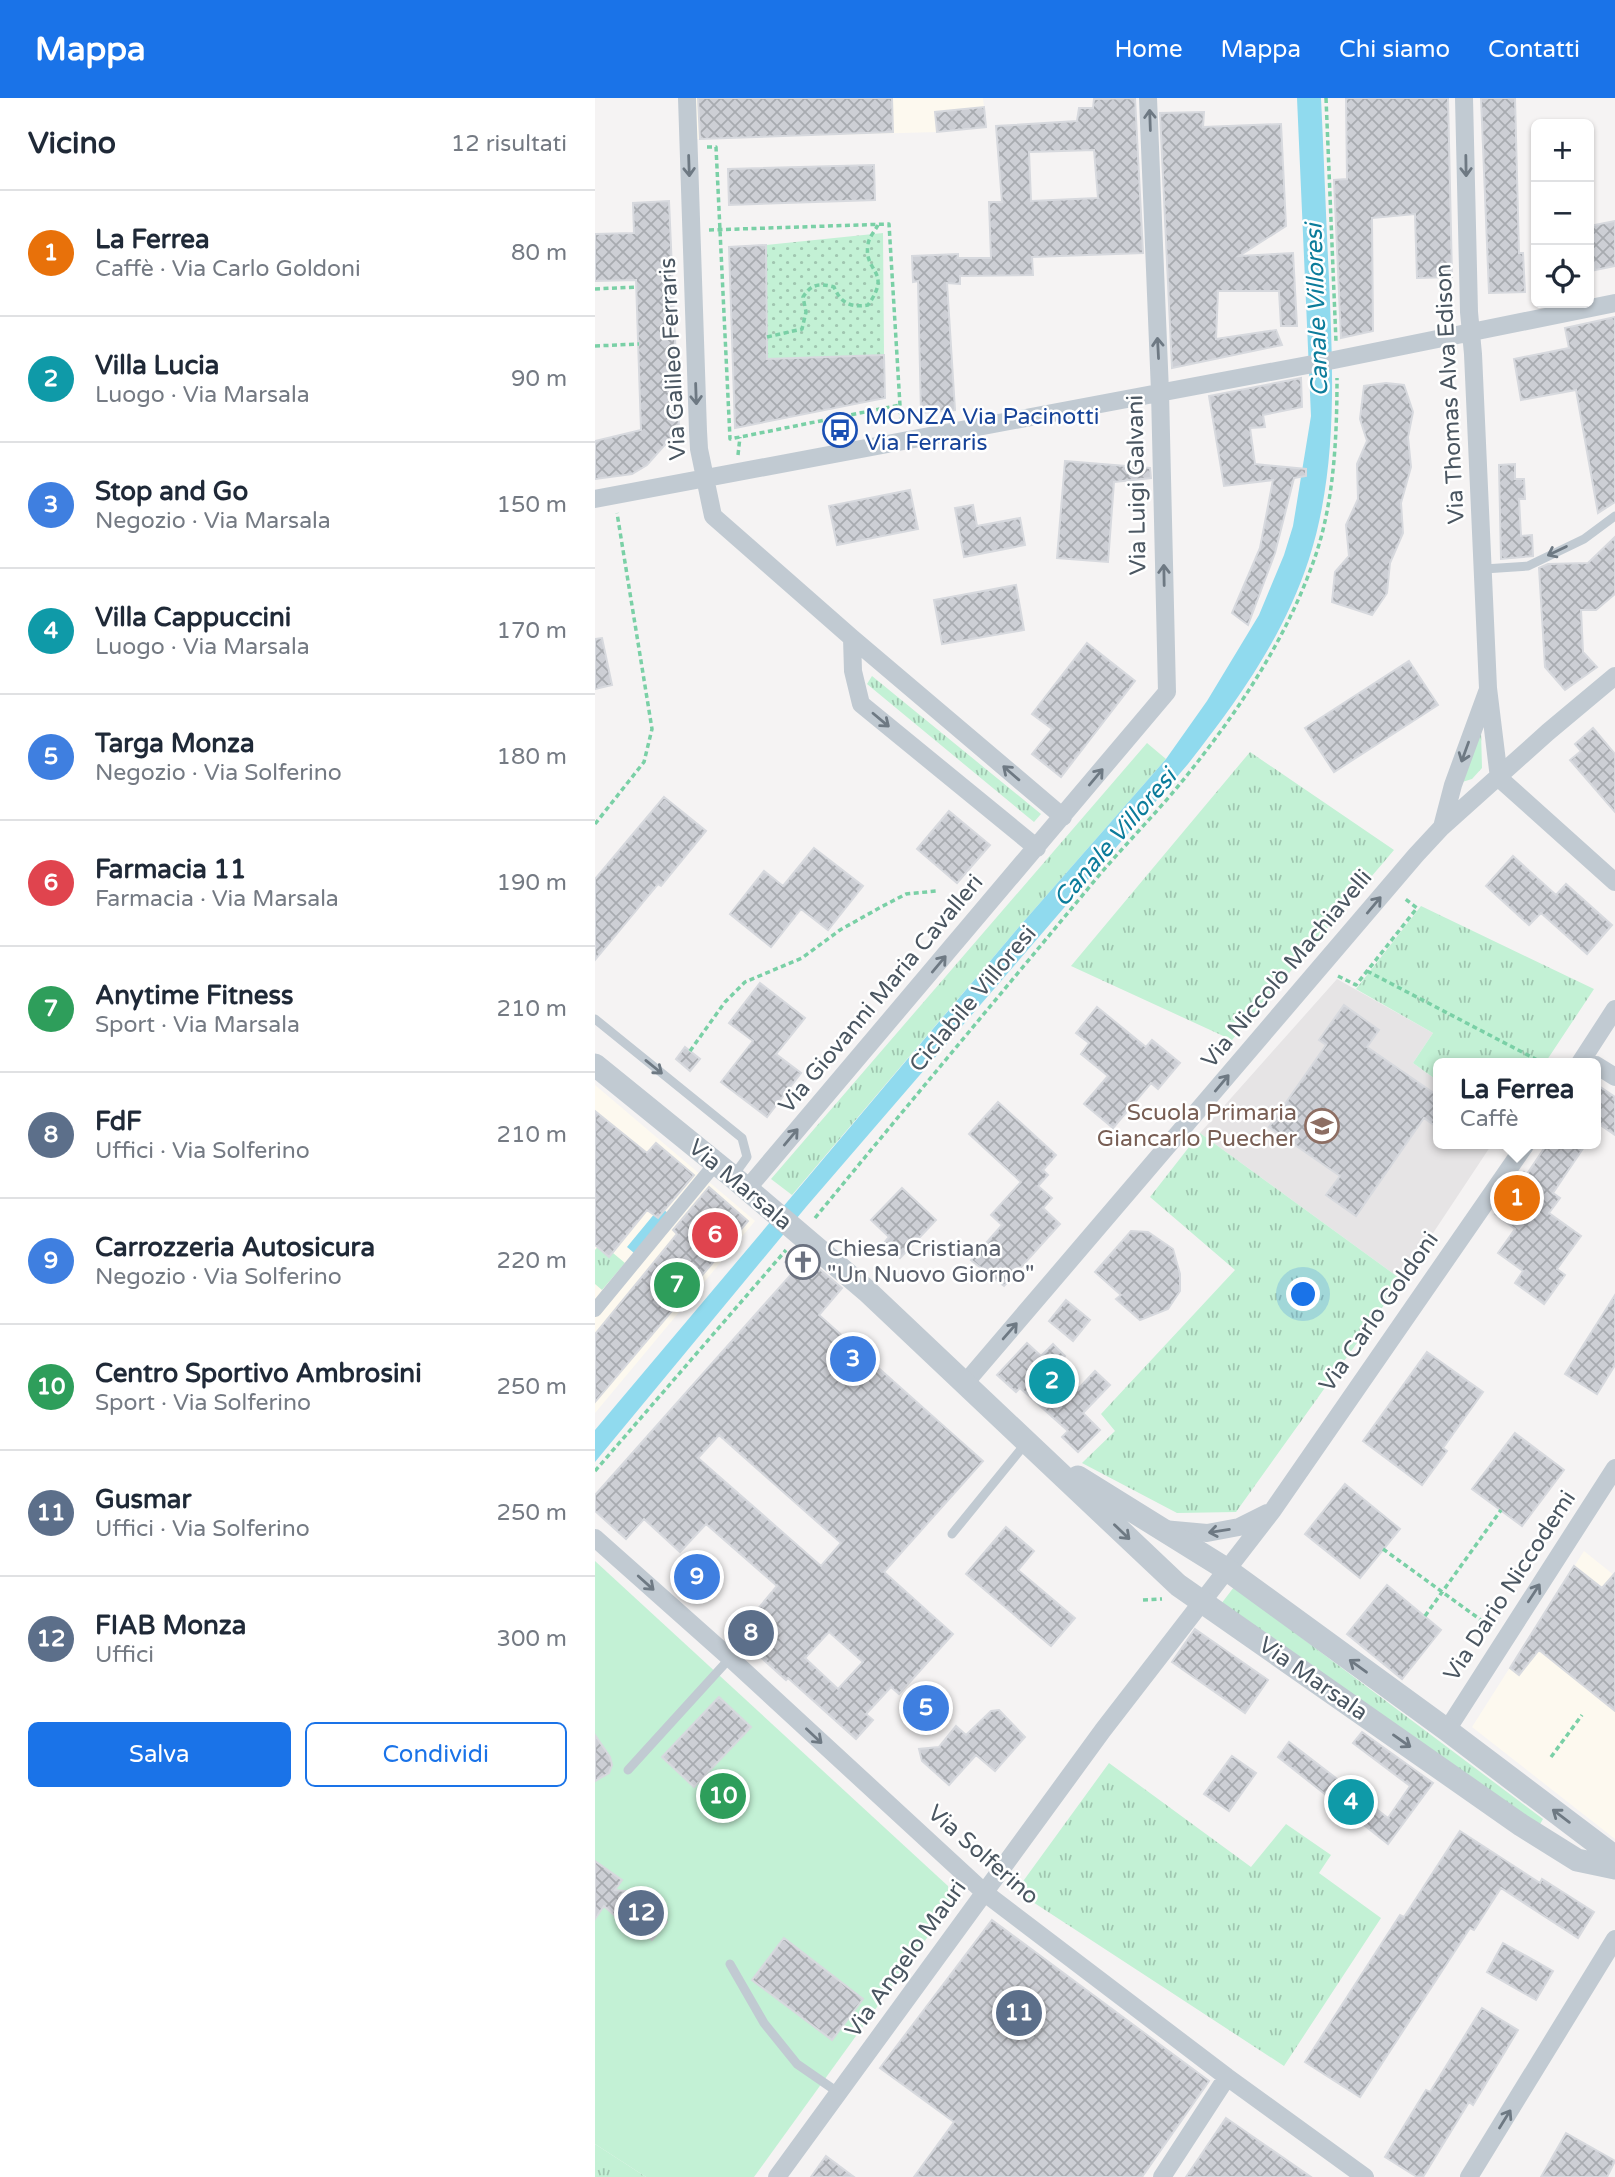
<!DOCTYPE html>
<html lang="it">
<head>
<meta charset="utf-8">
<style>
	:root { --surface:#fff; --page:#f6f6f7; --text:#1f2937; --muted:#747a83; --line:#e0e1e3; --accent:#1a73e8 }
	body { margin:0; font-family:"Varela Round",sans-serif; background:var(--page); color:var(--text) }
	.controls { position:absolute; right:21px; top:21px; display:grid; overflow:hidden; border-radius:10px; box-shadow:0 2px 5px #0004 }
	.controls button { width:63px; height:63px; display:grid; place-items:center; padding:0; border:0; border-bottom:2px solid var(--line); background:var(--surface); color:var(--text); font:35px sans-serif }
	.you { position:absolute; left:709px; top:1197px; width:24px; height:24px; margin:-18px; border:5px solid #fff; border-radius:50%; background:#1a73e8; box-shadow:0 0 0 10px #1a73e833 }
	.badge { display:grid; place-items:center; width:46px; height:46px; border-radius:50%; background:var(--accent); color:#fff; font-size:23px; font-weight:700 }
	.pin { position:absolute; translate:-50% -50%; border:4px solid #fff; box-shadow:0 2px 7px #0006 }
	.popup { position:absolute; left:838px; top:960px; width:168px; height:91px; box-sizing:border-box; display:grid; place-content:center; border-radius:10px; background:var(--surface); filter:drop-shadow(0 2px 5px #0005); font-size:23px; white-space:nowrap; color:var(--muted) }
	.popup b { font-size:26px; color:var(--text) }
	.popup::after { content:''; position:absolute; left:50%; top:100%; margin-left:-14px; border:14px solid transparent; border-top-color:var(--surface) }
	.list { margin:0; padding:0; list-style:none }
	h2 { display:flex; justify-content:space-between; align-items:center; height:91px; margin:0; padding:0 28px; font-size:30px }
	h2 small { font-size:23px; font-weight:400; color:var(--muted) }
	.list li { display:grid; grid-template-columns:46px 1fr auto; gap:21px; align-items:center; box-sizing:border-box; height:126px; padding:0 28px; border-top:2px solid var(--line) }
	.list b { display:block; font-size:26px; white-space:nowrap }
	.list p { margin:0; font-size:23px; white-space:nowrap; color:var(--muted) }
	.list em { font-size:23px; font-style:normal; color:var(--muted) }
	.actions { display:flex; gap:14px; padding:21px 28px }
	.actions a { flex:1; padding:16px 0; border:2px solid var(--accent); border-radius:10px; text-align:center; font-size:24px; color:var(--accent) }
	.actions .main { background:var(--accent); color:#fff }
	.icon { flex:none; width:38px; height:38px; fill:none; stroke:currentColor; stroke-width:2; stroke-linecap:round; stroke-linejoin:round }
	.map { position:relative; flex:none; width:1020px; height:2079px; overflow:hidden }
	header { display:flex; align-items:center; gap:42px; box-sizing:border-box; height:98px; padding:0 35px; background:var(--accent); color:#fff }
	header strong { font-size:33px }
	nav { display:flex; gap:38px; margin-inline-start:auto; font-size:24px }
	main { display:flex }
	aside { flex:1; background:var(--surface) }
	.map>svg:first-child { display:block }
	.commercial { fill:#fdf9ef }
	.education { fill:#e6e4e5 }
	.grass { fill:url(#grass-tufts) }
	.garden { fill:url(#garden-dots) }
	.pitch { fill:#c3f1d5 }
	.water { fill:#90daee }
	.building { fill:url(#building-cross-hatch); stroke:#d7d9de; stroke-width:2; fill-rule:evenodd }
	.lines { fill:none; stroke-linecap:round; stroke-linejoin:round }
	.path { stroke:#7ad0a6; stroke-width:3.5; stroke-dasharray:5 3.5; stroke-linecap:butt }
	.service { stroke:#c1cad2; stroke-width:9 }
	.pedestrian { stroke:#c1cad2; stroke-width:14 }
	.minor { stroke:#c1cad2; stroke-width:18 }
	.tertiary { stroke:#c1cad2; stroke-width:23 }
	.oneway { stroke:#6e7983 }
	.labels { text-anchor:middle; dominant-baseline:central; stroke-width:5; stroke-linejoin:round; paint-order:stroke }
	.street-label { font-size:23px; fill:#4a5661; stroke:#fff }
	.transit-label { font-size:23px; fill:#164399; stroke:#fff; text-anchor:start }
	.education-label { font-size:23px; fill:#785e54; stroke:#fff; text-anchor:end }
	.worship-label { font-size:23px; fill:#5b616d; stroke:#fff; text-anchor:start }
	.water-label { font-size:24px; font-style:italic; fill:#0c7c9b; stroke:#fff }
</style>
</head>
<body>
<header>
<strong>Mappa</strong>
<nav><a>Home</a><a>Mappa</a><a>Chi siamo</a><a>Contatti</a></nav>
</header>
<main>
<aside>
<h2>Vicino<small>12 risultati</small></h2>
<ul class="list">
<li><span class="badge" style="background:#e8710a">1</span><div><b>La Ferrea</b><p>Caffè · Via Carlo Goldoni</p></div><em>80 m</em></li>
<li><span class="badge" style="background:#0f9aa8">2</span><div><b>Villa Lucia</b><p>Luogo · Via Marsala</p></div><em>90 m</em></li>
<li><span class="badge" style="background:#3f7fe0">3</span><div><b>Stop and Go</b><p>Negozio · Via Marsala</p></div><em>150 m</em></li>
<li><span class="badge" style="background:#0f9aa8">4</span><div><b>Villa Cappuccini</b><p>Luogo · Via Marsala</p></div><em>170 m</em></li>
<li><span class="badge" style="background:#3f7fe0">5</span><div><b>Targa Monza</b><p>Negozio · Via Solferino</p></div><em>180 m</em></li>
<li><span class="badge" style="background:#e0444e">6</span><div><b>Farmacia 11</b><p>Farmacia · Via Marsala</p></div><em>190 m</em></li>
<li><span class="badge" style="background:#2e9e5b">7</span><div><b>Anytime Fitness</b><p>Sport · Via Marsala</p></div><em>210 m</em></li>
<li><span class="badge" style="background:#5c6f8a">8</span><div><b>FdF</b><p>Uffici · Via Solferino</p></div><em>210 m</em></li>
<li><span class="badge" style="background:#3f7fe0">9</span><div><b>Carrozzeria Autosicura</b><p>Negozio · Via Solferino</p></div><em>220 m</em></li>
<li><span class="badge" style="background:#2e9e5b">10</span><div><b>Centro Sportivo Ambrosini</b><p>Sport · Via Solferino</p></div><em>250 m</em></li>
<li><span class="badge" style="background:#5c6f8a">11</span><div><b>Gusmar</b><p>Uffici · Via Solferino</p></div><em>250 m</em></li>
<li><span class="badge" style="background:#5c6f8a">12</span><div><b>FIAB Monza</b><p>Uffici</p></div><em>300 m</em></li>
</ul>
<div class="actions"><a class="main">Salva</a><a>Condividi</a></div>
</aside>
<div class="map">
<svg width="1020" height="2079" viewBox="0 0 1020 2079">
	<defs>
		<pattern id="grass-tufts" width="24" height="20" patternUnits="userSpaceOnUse" patternTransform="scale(1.75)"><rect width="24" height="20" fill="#c3f1d5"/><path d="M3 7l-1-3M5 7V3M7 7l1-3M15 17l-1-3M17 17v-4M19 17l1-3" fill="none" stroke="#a0c6b0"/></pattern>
		<pattern id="garden-dots" width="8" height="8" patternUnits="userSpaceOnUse" patternTransform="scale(1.75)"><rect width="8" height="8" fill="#c3f1d5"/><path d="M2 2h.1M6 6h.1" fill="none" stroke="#a0c6b0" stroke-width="1.8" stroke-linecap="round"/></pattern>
		<pattern id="building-cross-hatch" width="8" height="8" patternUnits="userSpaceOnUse" patternTransform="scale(1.75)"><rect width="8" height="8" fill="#cdcfd5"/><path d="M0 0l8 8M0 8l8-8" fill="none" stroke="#a8abb0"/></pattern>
	</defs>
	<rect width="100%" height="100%" fill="#f5f3f3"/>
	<path class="commercial" d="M99 0H388L391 29 342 34 100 41Z
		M0 987 160 1123 0 1315Z
		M989 1453 1020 1478V1741L877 1629Z"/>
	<path class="education" d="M742 881 838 935 818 965 843 983V1046H897L807 1182 605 1035Z"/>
	<path class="grass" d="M277 578 446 716 439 724 272 586Z
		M886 633 887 670 877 681 864 685Z
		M552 645 571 661 423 830 197 1097 176 1081Z
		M655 654 799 752 637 942 476 868Z
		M826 808 999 891 950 965H843V983L818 965 838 935 761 891Z
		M605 1035 807 1182 641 1414 582 1415 487 1365 520 1333 506 1316 640 1172 555 1099Z
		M6 1145 30 1165 7 1192 0 1186V1152Z
		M639 1489 948 1721 944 1728 626 1506Z
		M514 1665 656 1769 691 1726 736 1757 724 1775 786 1820 689 1968 421 1793Z
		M0 2046 51 2079H0Z"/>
	<path class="garden" d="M288 135 289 257 172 261 171 147Z"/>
	<path class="pitch" d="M0 1463 353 1788 355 1808 159 2079H51L0 2046Z"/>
	<path class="water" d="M702 0H726C729 60 731 121 734 181 738 274 743 371 714 461 689 538 643 602 593 666L211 1109 0 1364V1332L423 830 571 661 612 603 664 517 689 457 698 428 716 318Z
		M65 1109 73 1115 39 1155 32 1149Z"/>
	<path class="building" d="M103 0H297L298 34 105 41Z
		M540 0 548 155 437 159 438 177 365 178V186L352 185 360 312 326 315 323 183 318 184 317 158 363 156V160H396L394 104H407L401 28 482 23 484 10H498L499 1ZM499 52 503 100 436 103 434 54Z
		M751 0H853L857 179 822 180 820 116 777 120 778 233 746 240 739 82 752 81Z
		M886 0H920L924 155H928L930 194 894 195Z
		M389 9 391 29 342 34 340 14Z
		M609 14 608 29 686 26 691 128 644 158 698 155 702 228H686L684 193H623L621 241 681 232 687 247 577 270 565 15Z
		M279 67 280 102 134 107 133 71Z
		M74 103 84 331 52 367 37 376 0 381V343L46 332 41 182 0 183V136L39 135 38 105Z
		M1020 123V168L1000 172 994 140V128Z
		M171 147 172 261 289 257 290 300 140 330 134 149Z
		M1020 219V404L1003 415 981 292 926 302 919 261 974 250 970 230Z
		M706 280 707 309 668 317 670 329 655 330 660 366 711 371V378L699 380 680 455 653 527 637 515 665 450 678 382 629 388 614 298Z
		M791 285 809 287 818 314 813 339 816 369 806 405 808 435 795 465 792 495 777 517 737 504 740 474 754 458 751 427 763 401 762 366 772 343 765 321 769 288Z
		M470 363 555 370 556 380 519 384 513 464 462 460Z
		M920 366V381H929L930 401H924L926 438 937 437 938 458 906 461 904 367Z
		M315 392 323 431 242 447 234 408Z
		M378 407 382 428 425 420 430 447 369 459 360 410Z
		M1020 439V496L1001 512H986L988 554 1002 569 970 592 950 569 944 470 953 466 993 465Z
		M421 487 429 532 347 546 339 502Z
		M7 540 17 587 0 591V541Z
		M492 545 540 583 466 679 437 656 457 631 437 616Z
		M814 563 843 607 739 674 710 630Z
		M998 630 1020 656V714L975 662 986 653 980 646Z
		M69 699 111 733 66 788 63 786 0 862V781Z
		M354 713 395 747 362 785 322 751Z
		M219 750 268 788 233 832 206 811 176 849 135 816 169 773 188 788Z
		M918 758 961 797 971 786 1017 827 992 856 946 815 934 827 891 788Z
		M165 885 210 920 181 956 206 975 172 1019 126 984 158 943 134 925Z
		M749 907 784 932 772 949 843 998V1030L829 1020 761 1118 731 1097 745 1078 674 1029 731 947 724 942Z
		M502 909 551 949 557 942 585 965 563 991 556 985 518 1030 489 1006 513 978 486 956 494 945 481 935Z
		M90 949 105 961 95 973 81 961Z
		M1001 986 1020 999V1037L1001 1024Z
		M403 1004 461 1057 448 1072 453 1077 443 1088 457 1100 448 1110 465 1126 409 1188 376 1162 407 1127 396 1117 426 1084 374 1036Z
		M0 1013 52 1055 61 1045 99 1077 63 1120 52 1112 14 1159 0 1147Z
		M952 1046H991L958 1095 965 1100 954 1115 986 1138 962 1171 970 1177 949 1206 920 1185 928 1173 903 1155 920 1131 900 1116 929 1074 932 1076Z
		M114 1089 153 1123 0 1304V1236L82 1136 78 1132Z
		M307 1090 341 1122 305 1160 289 1145 294 1139 276 1122Z
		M536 1133 553 1134 578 1151 585 1176V1193L573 1211 545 1222 521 1201 526 1197 500 1174Z
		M201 1151 247 1190 224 1217 388 1363 289 1474 358 1536 304 1596 296 1589 271 1616 278 1622 261 1641 193 1580 191 1582 141 1537 182 1488 111 1426 85 1454 49 1421 31 1441 0 1413V1397L200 1172 190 1164ZM124 1337 246 1445 226 1468 103 1360ZM234 1534 268 1564 243 1591 210 1560Z
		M1020 1197V1267L1002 1296 970 1276Z
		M471 1202 495 1222 478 1243 454 1223Z
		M432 1245 446 1258 458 1246 470 1258 461 1268 484 1290 500 1273 515 1287 488 1315 505 1332 483 1354 467 1339 473 1333 425 1290 421 1294 402 1277Z
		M832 1254 888 1294 848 1350 852 1353 827 1387 768 1343Z
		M920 1335 969 1372 927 1428 877 1391Z
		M750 1386 805 1431 765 1480 710 1436Z
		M411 1429 439 1453 423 1472 480 1520 456 1548 371 1476Z
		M979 1468 1007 1490 1020 1475V1613L944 1552 924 1577 915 1570Z
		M792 1487 846 1532 807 1581 752 1536Z
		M600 1531 673 1582 650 1615 577 1564Z
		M124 1599 156 1629 99 1689 67 1659Z
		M404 1612 430 1639 400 1673 381 1657 354 1687 327 1663 324 1651 344 1649 361 1628 371 1637 396 1613Z
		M767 1634 838 1685 793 1746 683 1659 694 1644 793 1720 815 1688 758 1645Z
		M0 1637 15 1659 17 1667 14 1675 0 1683Z
		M637 1658 661 1675 634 1713 609 1696Z
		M865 1733 945 1785 947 1781 999 1814 983 1840 906 1790 879 1832 875 1830 765 1999 710 1964 805 1817 809 1819Z
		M0 1763 27 1782 20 1792 57 1796 63 1800 66 1806 61 1815 72 1824 57 1842 45 1832 41 1837 9 1808 0 1821Z
		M397 1822 614 1983 547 2079H319L359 2024 285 1970Z
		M189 1840 268 1901 237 1942 157 1882Z
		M908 1845 958 1873 941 1902 892 1874Z
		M887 1910 923 1932 878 2007 874 2004 828 2079H822L790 2059 831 1992 835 1994Z
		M631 2020 716 2079H591Z
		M971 2035 1020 2063 1012 2079H946Z
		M231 2058 259 2079H216Z"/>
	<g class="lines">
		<path class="path" d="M731 0 741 244
			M112 49H121L135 341 305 307
			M114 132 294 126 306 324
			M0 191 42 189
			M172 239 207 231 211 214 208 199C216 186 224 185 239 189 246 205 255 210 273 207 298 172 268 175 273 146 274 139 280 133 283 127
			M0 248 44 246
			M143 357 145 339
			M0 726 49 664 57 631 22 415
			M772 873 948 965
			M743 878 761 887 822 810 809 800
			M95 953 130 904 150 884 207 860 245 832 286 809 311 796 341 793
			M220 1120C311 1009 404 898 496 787 523 754 553 724 580 692 637 623 689 547 719 462 739 406 742 340 742 280
			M0 1373 191 1152
			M788 1451 897 1530
			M548 1502 567 1501
			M830 1518 906 1412
			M956 1659 987 1617"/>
		<path class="service" d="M889 471 933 468 989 441 1020 418
			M0 921 147 1040 152 1059 139 1077
			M357 1436 431 1345
			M33 1672 135 1560
			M135 1866 169 1925 202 1966 244 1995"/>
		<path class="pedestrian" d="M0 1212 121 1065"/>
		<path class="minor" d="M92 0 103 333 104 351 118 418 257 540 468 719
			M869 0 874 214 878 256 893 590 904 680 1020 784
			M0 401 739 262 1020 205
			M257 540 258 573 266 606 442 750
			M847 729 858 687 892 594
			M985 965 1020 911
			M1001 967 1020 979
			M152 1091 572 594 565 294 553 0
			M371 1284 821 757 847 729 953 634 1020 578
			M568 1431 612 1435 644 1429 672 1415
			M0 1440 135 1560 390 1795 632 1979 770 2079
			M852 1632 1020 1370
			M182 2079 508 1632 678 1412 931 1046
			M567 2079 632 1979
			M874 2079 1020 1841"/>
		<path class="tertiary" d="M0 967 138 1079 272 1193 583 1487 926 1727 982 1762 1020 1770
			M483 1379 631 1471 852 1632 1020 1759"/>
	</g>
	<defs><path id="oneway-shaft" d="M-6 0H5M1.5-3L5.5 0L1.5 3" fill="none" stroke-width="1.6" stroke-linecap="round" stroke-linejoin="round" transform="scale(1.75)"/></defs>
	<g class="oneway">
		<use href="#oneway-shaft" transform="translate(555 22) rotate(-92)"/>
		<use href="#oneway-shaft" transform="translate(94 68) rotate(88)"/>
		<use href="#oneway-shaft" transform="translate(871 68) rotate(89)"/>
		<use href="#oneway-shaft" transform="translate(563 250) rotate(-93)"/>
		<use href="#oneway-shaft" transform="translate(101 296) rotate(88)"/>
		<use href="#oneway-shaft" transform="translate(962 453) rotate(154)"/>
		<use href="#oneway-shaft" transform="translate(569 477) rotate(-91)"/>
		<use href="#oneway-shaft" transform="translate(286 622) rotate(40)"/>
		<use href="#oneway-shaft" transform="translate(870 654) rotate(110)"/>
		<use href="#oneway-shaft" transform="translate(416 675) rotate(-139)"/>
		<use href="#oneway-shaft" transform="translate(501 679) rotate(-50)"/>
		<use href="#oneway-shaft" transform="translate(779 807) rotate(-50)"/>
		<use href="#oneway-shaft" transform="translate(344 866) rotate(-50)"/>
		<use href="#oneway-shaft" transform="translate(59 969) rotate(39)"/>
		<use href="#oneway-shaft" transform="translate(627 985) rotate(-50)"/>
		<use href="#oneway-shaft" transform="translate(196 1039) rotate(-50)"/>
		<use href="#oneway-shaft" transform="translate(415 1233) rotate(-49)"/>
		<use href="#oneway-shaft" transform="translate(624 1433) rotate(171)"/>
		<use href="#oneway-shaft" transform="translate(527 1434) rotate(44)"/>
		<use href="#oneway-shaft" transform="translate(51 1485) rotate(42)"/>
		<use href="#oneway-shaft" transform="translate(939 1495) rotate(-57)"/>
		<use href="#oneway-shaft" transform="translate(763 1568) rotate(-144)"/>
		<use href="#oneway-shaft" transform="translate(219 1638) rotate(43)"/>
		<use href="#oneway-shaft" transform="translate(807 1643) rotate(35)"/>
		<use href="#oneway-shaft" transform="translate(966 1718) rotate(-143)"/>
		<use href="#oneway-shaft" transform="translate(910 2021) rotate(-58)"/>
	</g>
	<defs>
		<g id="bus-ring" transform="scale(1.75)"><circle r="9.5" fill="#fff" stroke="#1a4fb4" stroke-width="1.5"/><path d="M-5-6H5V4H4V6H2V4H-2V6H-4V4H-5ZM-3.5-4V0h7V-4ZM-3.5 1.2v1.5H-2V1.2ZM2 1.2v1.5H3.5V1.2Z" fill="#1a4fb4"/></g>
		<g id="school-ring" transform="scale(1.75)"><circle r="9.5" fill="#fff" stroke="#8d6e63" stroke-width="1.5"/><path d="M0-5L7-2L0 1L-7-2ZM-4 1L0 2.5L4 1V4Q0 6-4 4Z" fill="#8d6e63"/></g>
		<g id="church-ring" transform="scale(1.75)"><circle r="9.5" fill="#fff" stroke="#6b7280" stroke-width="1.5"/><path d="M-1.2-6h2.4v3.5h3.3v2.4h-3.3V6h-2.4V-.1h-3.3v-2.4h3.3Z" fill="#6b7280"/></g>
	</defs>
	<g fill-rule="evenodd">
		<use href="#bus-ring" x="245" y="332"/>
		<use href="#school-ring" x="727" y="1028"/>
		<use href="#church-ring" x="208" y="1164"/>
	</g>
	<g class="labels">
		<g class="street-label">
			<text transform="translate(78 261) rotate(-93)">Via Galileo Ferraris</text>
			<text transform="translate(855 296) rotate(-93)">Via Thomas Alva Edison</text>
			<text transform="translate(542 387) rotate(-91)">Via Luigi Galvani</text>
			<text transform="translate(692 871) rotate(-50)">Via Niccolò Machiavelli</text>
			<text transform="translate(286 896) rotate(-50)">Via Giovanni Maria Cavalleri</text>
			<text transform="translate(378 901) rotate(-50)">Ciclabile Villoresi</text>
			<text transform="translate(145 1087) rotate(40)">Via Marsala</text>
			<text transform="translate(784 1214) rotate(-55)">Via Carlo Goldoni</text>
			<text transform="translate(915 1488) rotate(-57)">Via Dario Niccodemi</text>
			<text transform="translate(718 1581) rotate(35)">Via Marsala</text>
			<text transform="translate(388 1757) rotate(41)">Via Solferino</text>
			<text transform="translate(311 1861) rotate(-54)">Via Angelo Mauri</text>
		</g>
		<g class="transit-label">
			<text x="270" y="319">MONZA Via Pacinotti<tspan x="270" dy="26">Via Ferraris</tspan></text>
		</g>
		<g class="education-label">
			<text x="702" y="1015">Scuola Primaria<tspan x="702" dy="26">Giancarlo Puecher</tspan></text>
		</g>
		<g class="worship-label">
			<text x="232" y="1151">Chiesa Cristiana<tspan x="232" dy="26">"Un Nuovo Giorno"</tspan></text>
		</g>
		<g class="water-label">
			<text transform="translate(722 212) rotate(-92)">Canale Villoresi</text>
			<text transform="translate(520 740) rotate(-49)">Canale Villoresi</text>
		</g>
	</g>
</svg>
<div class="controls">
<button>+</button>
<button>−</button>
<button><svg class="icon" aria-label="locate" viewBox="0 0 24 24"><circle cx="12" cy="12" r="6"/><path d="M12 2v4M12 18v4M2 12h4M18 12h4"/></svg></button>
</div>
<div class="you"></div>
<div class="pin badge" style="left:922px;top:1100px;background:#e8710a">1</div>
<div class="popup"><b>La Ferrea</b>Caffè</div>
<div class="pin badge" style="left:457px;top:1283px;background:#0f9aa8">2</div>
<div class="pin badge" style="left:258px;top:1261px;background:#3f7fe0">3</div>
<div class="pin badge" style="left:756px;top:1704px;background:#0f9aa8">4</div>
<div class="pin badge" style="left:331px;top:1610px;background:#3f7fe0">5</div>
<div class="pin badge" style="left:120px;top:1137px;background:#e0444e">6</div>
<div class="pin badge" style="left:82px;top:1187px;background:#2e9e5b">7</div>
<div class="pin badge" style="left:156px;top:1535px;background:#5c6f8a">8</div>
<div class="pin badge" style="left:102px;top:1479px;background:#3f7fe0">9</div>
<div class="pin badge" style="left:128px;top:1698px;background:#2e9e5b">10</div>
<div class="pin badge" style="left:424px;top:1915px;background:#5c6f8a">11</div>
<div class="pin badge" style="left:46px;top:1815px;background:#5c6f8a">12</div>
</div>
</main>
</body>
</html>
